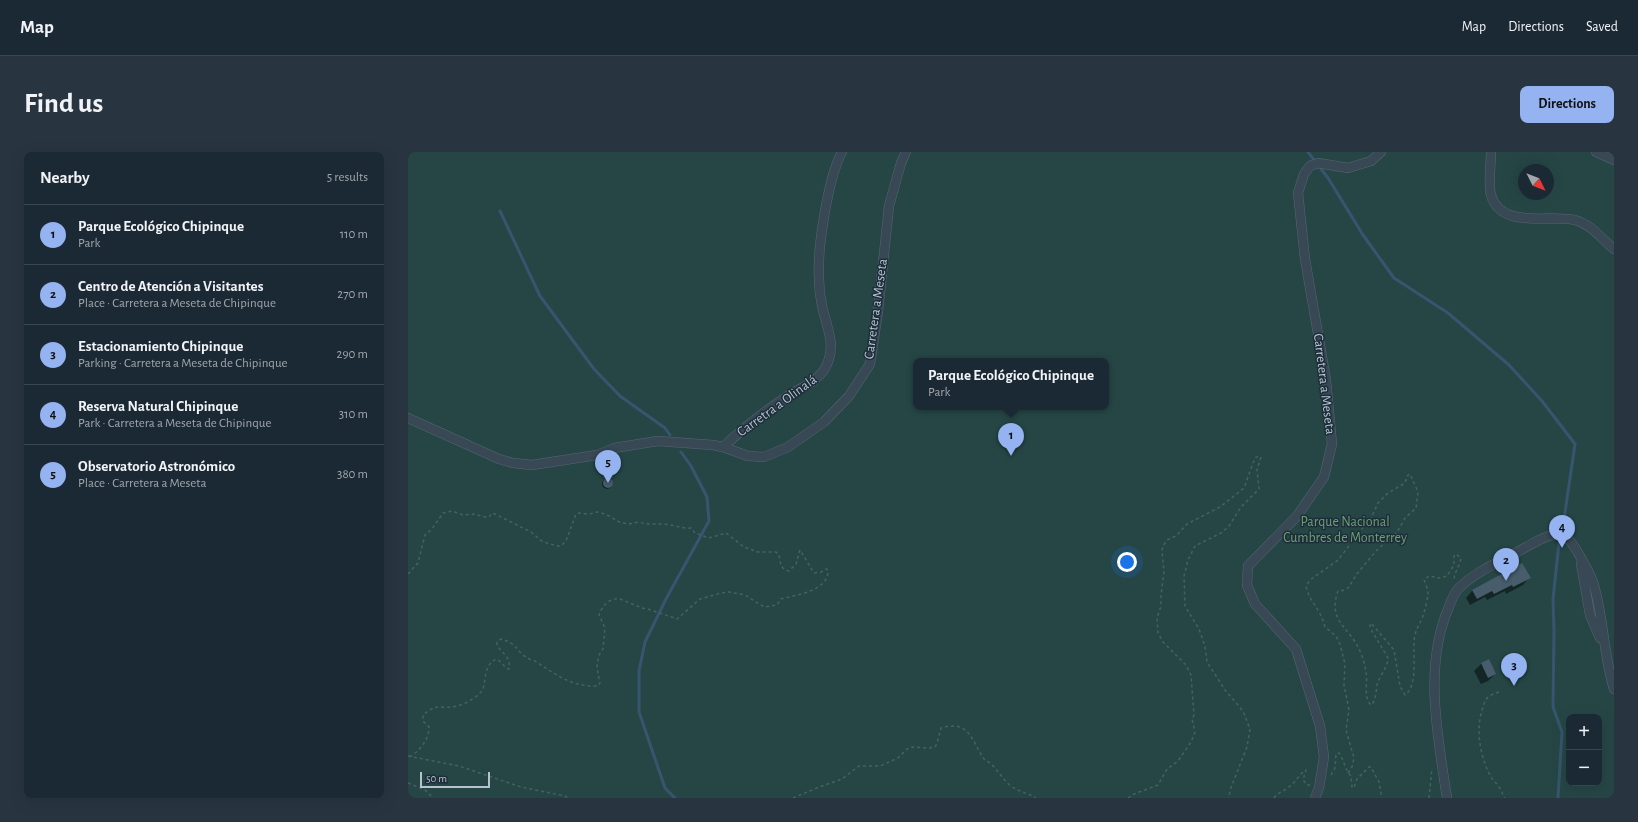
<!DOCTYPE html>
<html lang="en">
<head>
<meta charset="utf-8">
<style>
	:root { --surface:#1b2934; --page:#283540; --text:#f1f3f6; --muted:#a0a6ac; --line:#39454f; --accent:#95b2f1 }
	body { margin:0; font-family:"Alegreya Sans",sans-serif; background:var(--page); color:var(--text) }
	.controls { position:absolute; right:12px; bottom:12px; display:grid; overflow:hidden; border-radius:8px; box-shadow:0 4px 16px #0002 }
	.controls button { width:36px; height:36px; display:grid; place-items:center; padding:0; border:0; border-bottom:1px solid var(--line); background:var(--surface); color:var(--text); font:20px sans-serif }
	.compass { position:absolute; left:1110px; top:12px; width:36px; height:36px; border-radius:50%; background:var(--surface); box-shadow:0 4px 16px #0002; rotate:132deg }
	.scale { position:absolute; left:12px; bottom:10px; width:70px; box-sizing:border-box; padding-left:4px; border:2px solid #b6c3ce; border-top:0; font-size:11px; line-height:14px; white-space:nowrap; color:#b6c3ce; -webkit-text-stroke:3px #1d2d3a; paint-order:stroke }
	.you { position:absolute; left:719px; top:410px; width:14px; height:14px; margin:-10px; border:3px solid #fff; border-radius:50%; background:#1a73e8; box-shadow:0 0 0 6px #1a73e833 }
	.badge { display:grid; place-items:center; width:26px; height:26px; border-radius:50%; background:var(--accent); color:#111; font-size:13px; font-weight:700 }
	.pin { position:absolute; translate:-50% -33px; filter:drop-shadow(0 1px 2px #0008) }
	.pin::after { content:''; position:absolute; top:21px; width:14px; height:12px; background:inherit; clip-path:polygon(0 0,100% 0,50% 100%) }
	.popup { position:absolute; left:505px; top:206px; width:196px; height:52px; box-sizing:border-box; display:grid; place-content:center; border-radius:8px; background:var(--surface); filter:drop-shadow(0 1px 3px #0005); font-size:13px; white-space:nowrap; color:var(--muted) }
	.popup b { font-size:15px; color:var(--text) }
	.popup::after { content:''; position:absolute; left:50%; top:100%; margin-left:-8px; border:8px solid transparent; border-top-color:var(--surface) }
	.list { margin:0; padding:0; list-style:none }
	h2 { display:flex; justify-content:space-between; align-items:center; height:52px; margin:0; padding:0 16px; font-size:17px }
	h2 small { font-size:13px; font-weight:400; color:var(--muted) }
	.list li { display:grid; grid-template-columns:26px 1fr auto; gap:12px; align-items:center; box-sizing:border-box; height:60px; padding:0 16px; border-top:1px solid var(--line) }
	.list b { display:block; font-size:15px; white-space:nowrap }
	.list p { margin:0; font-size:13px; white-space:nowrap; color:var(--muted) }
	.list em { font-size:13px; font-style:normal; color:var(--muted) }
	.map { position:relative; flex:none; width:1206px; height:646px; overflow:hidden; border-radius:8px }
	header { display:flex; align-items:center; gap:24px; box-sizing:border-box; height:56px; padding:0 20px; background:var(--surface); border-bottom:1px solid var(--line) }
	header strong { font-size:19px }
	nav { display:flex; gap:22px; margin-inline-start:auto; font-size:14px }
	.intro { display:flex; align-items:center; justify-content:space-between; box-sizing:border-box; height:96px; padding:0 24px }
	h1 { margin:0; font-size:28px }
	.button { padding:10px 18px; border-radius:8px; background:var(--accent); color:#111; font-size:14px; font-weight:700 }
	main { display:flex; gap:24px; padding:0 24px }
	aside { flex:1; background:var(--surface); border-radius:8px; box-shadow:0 4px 16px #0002 }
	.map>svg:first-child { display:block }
	.green { fill:#264646; fill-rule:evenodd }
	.shadow { fill:#0007 }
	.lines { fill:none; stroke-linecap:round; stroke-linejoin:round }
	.stream { stroke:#36556e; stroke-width:3 }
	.building { fill:#485d6c }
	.street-casing { stroke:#576672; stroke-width:10 }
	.path { stroke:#456261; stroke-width:1.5; stroke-dasharray:3 3; stroke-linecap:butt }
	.street { stroke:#394855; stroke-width:9 }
	.labels { text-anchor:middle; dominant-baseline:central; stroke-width:3; stroke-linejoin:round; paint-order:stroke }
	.street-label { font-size:14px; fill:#b6c3ce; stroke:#1d2d3a }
	.park-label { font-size:14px; fill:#6ba170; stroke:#1d2d3a }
</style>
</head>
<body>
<header>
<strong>Map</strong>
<nav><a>Map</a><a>Directions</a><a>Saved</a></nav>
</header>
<div class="intro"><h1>Find us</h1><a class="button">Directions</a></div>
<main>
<aside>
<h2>Nearby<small>5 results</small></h2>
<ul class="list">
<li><span class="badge">1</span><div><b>Parque Ecológico Chipinque</b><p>Park</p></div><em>110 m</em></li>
<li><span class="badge">2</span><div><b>Centro de Atención a Visitantes</b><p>Place · Carretera a Meseta de Chipinque</p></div><em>270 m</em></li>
<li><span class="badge">3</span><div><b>Estacionamiento Chipinque</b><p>Parking · Carretera a Meseta de Chipinque</p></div><em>290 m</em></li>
<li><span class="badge">4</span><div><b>Reserva Natural Chipinque</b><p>Park · Carretera a Meseta de Chipinque</p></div><em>310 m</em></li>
<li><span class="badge">5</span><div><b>Observatorio Astronómico</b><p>Place · Carretera a Meseta</p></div><em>380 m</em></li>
</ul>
</aside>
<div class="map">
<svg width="1206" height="646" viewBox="0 0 1206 646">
	<rect width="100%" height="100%" fill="#243745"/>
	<path class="green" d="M0 0H1206V646H0ZM1116 18H1140V42H1116ZM508 209H698V255H508ZM1161 565H1191V631H1161Z"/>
	<path class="shadow" d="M194 332a5 5 0 1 1 10 0a5 5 0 1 1-10 0Z
		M1114 412 1121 426 1115 433 1098 442 1097 439 1079 448 1077 445 1062 453 1058 446 1064 439Z
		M1080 509 1087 522 1080 529 1073 532 1066 519 1073 512Z"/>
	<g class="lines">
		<path class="stream" d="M900 0 920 26 955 83 986 126 1040 161 1101 213 1134 249 1167 292 1155 374
			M92 59 132 144 186 217 212 244 257 276 262 283
			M267 646 257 636 231 560V519L237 490 258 447 301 369 299 345 283 314 273 300
			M1150 646 1154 580 1145 555 1146 479 1145 447 1151 391"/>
	</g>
	<path class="building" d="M195 331a5 5 0 1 1 10 0a5 5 0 1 1-10 0Z
		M1114 411 1123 426 1105 435 1104 433 1086 442 1084 439 1069 447 1064 438Z
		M1081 507 1088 522 1080 526 1073 511Z"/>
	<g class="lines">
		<g class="street-casing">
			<path id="street" d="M1083 0C1083 12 1080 32 1083 43 1093 78 1142 62 1167 68 1185 73 1193 87 1206 97
				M1188 0 1206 8
				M0 266 91 307 105 311 124 313 189 303 206 296 250 289 305 293 315 295 340 304 356 305 380 295 416 270 441 244 462 212 470 159 481 54 493 11 498 0
				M315 295C335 276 357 259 380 244 392 236 407 231 416 218 430 195 419 177 414 154 412 145 411 136 411 127 409 97 420 26 434 0
				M1173 412 1182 463 1192 486
				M907 646 911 636 916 605 912 574 888 497 847 452 839 433 840 414 889 364 916 325 924 292 918 228 897 107 890 41 896 22 902 14 910 11 940 16 963 9 973 0
				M1039 646C1030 586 1015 513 1041 455 1043 449 1046 441 1051 436 1069 418 1096 408 1118 395 1130 389 1150 375 1161 388 1167 394 1170 401 1174 408 1178 415 1182 422 1185 430 1196 465 1195 502 1206 537"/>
		</g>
		<path class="path" d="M0 422 10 411 17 383 24 377 35 361 44 359 55 363 65 362 78 365H81L84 361 87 362 123 380 135 390 150 394H153L158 389 168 362C172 360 176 362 180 362 184 362 186 360 190 360 209 364 208 376 231 370 240 373 245 372 254 372 264 372 273 377 283 376L287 381 301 386 318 381 336 395 350 400H368L371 403 373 414 377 418 381 419 388 412 392 398 406 421 413 420 418 417 420 418C421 439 388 443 373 447L369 453 356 455 337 443 321 440 313 441 292 447 269 467 240 457 234 456 212 447H206L199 450 193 458 191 463 197 476 195 497 191 503 189 513 190 522 192 531 190 534C163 535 147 522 127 509 124 508 120 507 118 505 108 499 109 491 93 487L89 490V493C94 502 103 504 101 517 96 516 94 509 88 507 72 516 81 534 71 542 64 548 54 554 44 555 29 556 28 552 15 563V569L21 575C21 588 11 600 0 606
			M1091 540C1077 544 1077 548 1073 562 1068 582 1073 607 1083 625 1085 629 1089 631 1091 635 1094 638 1094 642 1097 646
			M0 604 51 614 113 635 157 644 160 646
			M940 621 944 615 946 606 938 578 941 558 936 533 937 512 932 492 928 484 917 475C913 457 901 450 898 434L902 428 930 408 964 364 970 351 980 341 997 331 999 324 1002 322 1010 340 1008 356 997 366 989 380 968 399 948 423 941 435 937 438 930 439C919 470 942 475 952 499 955 506 957 513 958 520 960 531 955 545 963 553 968 550 968 539 969 533 972 523 980 515 980 506L964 479 962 474 963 471 986 498 992 534 997 543C1010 534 1005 504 1006 490 1007 477 1011 474 1015 464 1017 458 1019 449 1020 443 1020 438 1018 432 1016 428L1021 424 1032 426 1039 424 1046 413V404L1048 402 1053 406C1052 415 1046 419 1046 429
			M923 623 927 616 928 602 931 601C936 608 937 618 943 624L944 636 946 635 949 627 961 615H963L971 630 974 646
			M0 631 17 638 25 646
			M385 646 411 635 434 627 451 614H472L490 606 499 597 504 595 521 596 527 595 529 591 533 576C537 574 541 575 545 574 564 574 567 596 577 608 578 609 581 610 582 611 590 618 595 628 603 634 611 640 620 641 628 646
			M720 646 726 642 750 633 759 617 770 609 783 590 787 580 784 567 786 563 783 523 778 513 755 490 750 481 749 466 753 454V443L756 419 754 399 755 394 759 388 768 384 779 372 812 355 836 336 845 311 848 305H853L849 318 851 337 833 355 821 374 813 381 787 394 780 408 776 424 777 454 791 477 797 494 799 510 817 538 835 559 842 577 839 595 822 638 821 646
			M866 646C870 640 877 639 882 634 888 630 891 622 898 618L895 628 899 633H902
			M1021 646 1024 616"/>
		<use href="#street" class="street"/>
	</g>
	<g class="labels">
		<g class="street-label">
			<text transform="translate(468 157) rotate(-82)">Carretera a Meseta</text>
			<text transform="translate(916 232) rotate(83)">Carretera a Meseta</text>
			<text transform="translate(369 254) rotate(-36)">Carretra a Olinalá</text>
		</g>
		<g class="park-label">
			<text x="937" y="370">Parque Nacional<tspan x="937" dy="16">Cumbres de Monterrey</tspan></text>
		</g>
	</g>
</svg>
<div class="controls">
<button>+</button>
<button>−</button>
</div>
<svg class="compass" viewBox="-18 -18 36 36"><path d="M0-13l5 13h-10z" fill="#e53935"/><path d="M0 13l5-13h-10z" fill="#a0a6ac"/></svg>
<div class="scale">50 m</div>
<div class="you"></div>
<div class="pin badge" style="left:603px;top:304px">1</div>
<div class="popup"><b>Parque Ecológico Chipinque</b>Park</div>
<div class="pin badge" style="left:1098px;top:429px">2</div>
<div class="pin badge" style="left:1106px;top:534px">3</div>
<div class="pin badge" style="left:1154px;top:396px">4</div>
<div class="pin badge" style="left:200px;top:331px">5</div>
</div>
</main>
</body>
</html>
